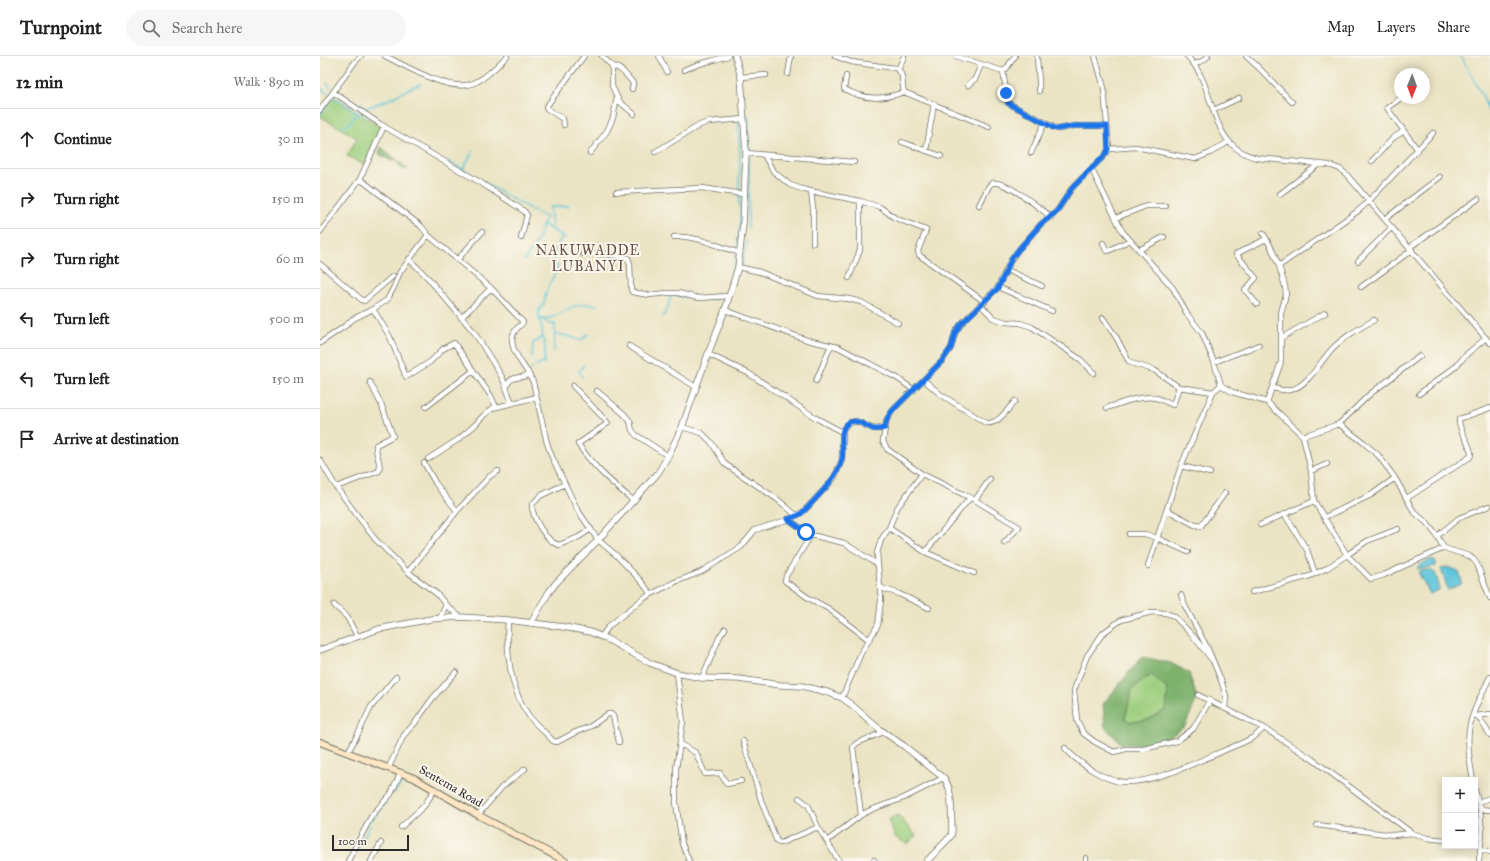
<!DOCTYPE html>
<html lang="en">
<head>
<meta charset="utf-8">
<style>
	:root { --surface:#fff; --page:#f6f6f6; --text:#222; --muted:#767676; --line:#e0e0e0 }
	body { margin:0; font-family:"IM FELL Great Primer",serif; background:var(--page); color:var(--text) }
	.controls { position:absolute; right:12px; bottom:12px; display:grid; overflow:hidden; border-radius:0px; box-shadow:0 2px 10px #0003 }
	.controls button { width:36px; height:36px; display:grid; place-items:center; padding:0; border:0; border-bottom:1px solid var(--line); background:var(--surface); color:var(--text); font:20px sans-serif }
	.compass { position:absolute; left:1074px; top:12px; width:36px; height:36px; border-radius:50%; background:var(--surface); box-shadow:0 2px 10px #0003; rotate:181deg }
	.scale { position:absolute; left:12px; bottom:10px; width:77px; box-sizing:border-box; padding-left:4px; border:2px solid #2b2b2b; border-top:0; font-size:11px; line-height:14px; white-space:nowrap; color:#2b2b2b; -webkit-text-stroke:3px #fbf7ec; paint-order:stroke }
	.stop { position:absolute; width:12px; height:12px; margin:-9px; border:3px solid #1a73e8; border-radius:50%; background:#fff }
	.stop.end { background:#1a73e8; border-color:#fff; box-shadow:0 1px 4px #0008 }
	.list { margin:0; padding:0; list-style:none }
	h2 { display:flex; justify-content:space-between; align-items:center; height:52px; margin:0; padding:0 16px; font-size:17px }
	h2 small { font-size:13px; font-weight:400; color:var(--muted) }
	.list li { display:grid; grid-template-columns:26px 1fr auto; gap:12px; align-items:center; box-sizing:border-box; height:60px; padding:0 16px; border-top:1px solid var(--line) }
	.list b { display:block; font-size:15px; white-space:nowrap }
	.list em { font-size:13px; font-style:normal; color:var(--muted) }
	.icon { flex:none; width:22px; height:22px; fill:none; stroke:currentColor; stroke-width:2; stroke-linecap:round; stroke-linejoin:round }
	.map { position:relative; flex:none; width:1170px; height:805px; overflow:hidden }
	header { display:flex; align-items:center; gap:24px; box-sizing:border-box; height:56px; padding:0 20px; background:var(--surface); border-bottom:1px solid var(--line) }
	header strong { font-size:19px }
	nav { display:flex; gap:22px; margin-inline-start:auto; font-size:14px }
	.search { width:280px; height:36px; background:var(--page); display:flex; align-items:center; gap:10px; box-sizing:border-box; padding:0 14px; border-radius:22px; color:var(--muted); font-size:15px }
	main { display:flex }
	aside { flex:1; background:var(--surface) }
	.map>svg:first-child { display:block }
	.green { fill:#9cce7d; stroke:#647c54 }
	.forest { fill:#7db16c; stroke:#546e4c; fill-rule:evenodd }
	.water { fill:#5ec5db; stroke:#447883 }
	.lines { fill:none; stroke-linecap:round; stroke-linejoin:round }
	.stream { stroke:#5ec5db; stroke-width:1.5 }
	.minor-casing { stroke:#6e6c61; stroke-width:6 }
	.tertiary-casing { stroke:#6e6c61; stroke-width:7 }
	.secondary-casing { stroke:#6e6c61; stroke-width:8 }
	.minor { stroke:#fff; stroke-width:4.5 }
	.tertiary { stroke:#fff; stroke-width:5.5 }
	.secondary { stroke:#fce6c4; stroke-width:6 }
	.route { stroke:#1a73e8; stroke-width:5 }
	.labels { text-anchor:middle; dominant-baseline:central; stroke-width:4; stroke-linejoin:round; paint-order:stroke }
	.street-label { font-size:12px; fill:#2b2b2b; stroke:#fbf7ec }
	.quarter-label { font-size:14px; letter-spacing:1px; fill:#685144; stroke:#fbf7ec }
</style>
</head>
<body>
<header>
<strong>Turnpoint</strong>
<div class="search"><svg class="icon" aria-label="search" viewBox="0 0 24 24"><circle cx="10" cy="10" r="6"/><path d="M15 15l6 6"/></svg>Search here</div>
<nav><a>Map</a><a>Layers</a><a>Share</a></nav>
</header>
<main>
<aside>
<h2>12 min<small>Walk · 890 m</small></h2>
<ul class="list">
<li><svg class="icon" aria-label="ahead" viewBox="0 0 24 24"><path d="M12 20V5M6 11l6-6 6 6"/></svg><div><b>Continue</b></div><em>30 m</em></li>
<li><svg class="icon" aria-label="right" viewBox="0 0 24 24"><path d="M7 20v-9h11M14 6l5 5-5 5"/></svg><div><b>Turn right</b></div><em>150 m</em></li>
<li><svg class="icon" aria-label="right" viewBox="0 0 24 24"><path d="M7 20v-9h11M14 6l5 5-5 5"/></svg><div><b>Turn right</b></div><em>60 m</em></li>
<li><svg class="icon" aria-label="left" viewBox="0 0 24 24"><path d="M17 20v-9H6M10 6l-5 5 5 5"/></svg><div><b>Turn left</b></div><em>500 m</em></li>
<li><svg class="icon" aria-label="left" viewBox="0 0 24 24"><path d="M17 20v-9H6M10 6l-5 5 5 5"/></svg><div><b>Turn left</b></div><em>150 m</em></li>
<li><svg class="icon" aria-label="arrive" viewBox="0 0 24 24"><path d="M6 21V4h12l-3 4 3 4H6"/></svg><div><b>Arrive at destination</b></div></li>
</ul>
</aside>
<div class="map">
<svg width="1170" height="805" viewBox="0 0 1170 805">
	<rect width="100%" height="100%" fill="#fbf7ec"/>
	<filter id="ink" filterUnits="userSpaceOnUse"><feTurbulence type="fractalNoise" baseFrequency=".025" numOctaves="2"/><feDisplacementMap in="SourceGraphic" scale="8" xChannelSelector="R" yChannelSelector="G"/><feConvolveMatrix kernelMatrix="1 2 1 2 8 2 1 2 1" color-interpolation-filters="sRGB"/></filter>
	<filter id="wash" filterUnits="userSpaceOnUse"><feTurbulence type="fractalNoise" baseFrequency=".012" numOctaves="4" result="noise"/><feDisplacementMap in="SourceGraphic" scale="16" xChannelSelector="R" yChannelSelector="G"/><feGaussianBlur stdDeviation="0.9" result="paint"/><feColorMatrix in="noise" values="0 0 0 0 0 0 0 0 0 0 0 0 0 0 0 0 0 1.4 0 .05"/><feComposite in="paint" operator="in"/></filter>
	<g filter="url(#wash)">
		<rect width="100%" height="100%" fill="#eae4c4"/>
		<path class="green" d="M15 41 62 72 45 109 27 100 37 82 0 60V58L11 42Z
			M831 619 848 634 846 654 827 664 810 666 805 662 812 633Z
			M578 759 596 780 587 788 575 781 568 764Z"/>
		<path class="forest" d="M61 91 88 113H82L76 105H71L59 98Z
			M822 601 851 607 869 617 877 642 865 670 848 682 819 689 801 688 785 671 783 648ZM831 619 848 634 846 654 827 664 810 666 805 662 812 633Z"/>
		<path class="water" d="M1112 503 1114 504 1116 510 1097 513V512L1099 509Z
			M1127 511C1137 513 1143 517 1141 528L1128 534 1121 513Z
			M1103 514H1110L1115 517 1119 529V534L1110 538 1098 516Z"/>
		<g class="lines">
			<path class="stream" d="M1141 0 1163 41 1170 60
				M7 27 11 32
				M0 32 8 38
				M37 50 45 55
				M38 50 41 48 42 46
				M43 54C51 49 59 48 67 44 79 39 88 32 101 28
				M1 58 11 43 15 42 44 61
				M428 59 429 74
				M58 64 65 69
				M418 66 420 100 419 135
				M21 72 24 69H28L37 57
				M429 80 428 93 430 95
				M127 105 133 108
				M135 109C165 126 194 146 226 161L217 185 205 204
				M143 113 153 95
				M419 138V152
				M223 168 245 182
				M428 172 429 101
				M231 173 232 170 230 152 231 151 249 150
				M242 180 232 200 235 204 237 212 226 236 224 248 219 254V263C233 264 243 255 255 250 262 247 270 248 277 249
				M417 195 420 168V155
				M422 210 427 185
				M407 238 411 226 416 199
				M355 239 365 241
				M379 244 397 243
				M343 260C347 255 350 245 351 239H349
				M222 263 229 268H235L234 296
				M235 278 248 280 259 284H262L268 278
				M212 300 213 287 223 281
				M210 314 216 310 224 307 225 292 220 263
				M262 321 259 315 264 309
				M74 737 84 725
				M51 765 66 746
				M31 805 50 769"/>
		</g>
	</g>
	<g filter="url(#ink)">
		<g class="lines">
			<g class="minor-casing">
				<path id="minor" d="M65 0C86 10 124 33 147 29 163 26 176 11 187 0
					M339 0 347 16
					M515 0 531 6 575 12C585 16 581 27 584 36L669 71
					M635 0 683 15 686 13 695 0
					M717 0C717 12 720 23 719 35
					M867 0C899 32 885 89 937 102L1009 109 1020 113 1027 119 1170 287
					M926 0 938 11 972 46
					M875 8 884 4 888 0
					M292 10C302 12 307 20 313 27L312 33
					M364 14C378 7 393 5 408 0
					M578 14 584 0
					M683 15 688 47 735 72 739 73 754 70H787
					M468 18 471 0
					M526 20 524 33C545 44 562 44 584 36
					M421 21 446 19
					M648 29 655 23 661 9
					M13 36 60 68 158 125 204 155 207 159 201 182
					M297 41 300 46 314 58
					M1081 42 1067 52 1098 94
					M0 54 35 6 41 0
					M894 54 919 42
					M244 69 243 63 226 52V51L264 0
					M582 86 621 100
					M789 93 816 91 875 103 890 97 908 86
					M606 95 614 48
					M335 96 380 69 389 66 424 63
					M270 97 287 75 293 62 297 41 292 30V10L282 0
					M426 97 534 106
					M711 97 725 66
					M444 99 453 115 470 129 485 134 540 145 560 151 575 162 606 174 598 195 599 199 665 246
					M1052 105 1073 82 1084 75
					M772 114 802 175 853 232 867 258 882 277 894 306 901 329 912 336 947 346 983 380 991 415 994 445 1027 499 1051 523 1064 519 1124 492
					M40 123 101 170 108 179 171 232 141 262
					M491 135 493 153V187
					M296 136 382 132 423 138
					M960 138 999 108
					M659 149 669 130 672 127C685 124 720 152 731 161
					M796 162 826 150H846
					M1065 163 1120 121
					M0 176 40 123 64 70
					M943 177 951 191 959 210 965 230 966 238 961 257V306L947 346
					M354 181C377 179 399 191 420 197
					M783 187 786 194 788 195 810 184
					M1090 191 1158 143
					M819 194 844 181
					M263 198H286L308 202 310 208 311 233 312 236 329 239 347 237H358L378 242 409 240
					M89 203 108 222 154 276 182 321 192 347
					M137 204 162 176
					M1038 205 1072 171
					M0 208 42 244 44 245 73 220
					M959 210 1038 155 1049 145 1113 77
					M418 211 440 216 498 240 529 243 541 246 578 267
					M687 214 722 230
					M529 222 540 194V145
					M678 231 732 255
					M1041 231 1092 194
					M171 232 203 266C201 270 197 271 195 275 184 291 207 311 213 326L227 387 232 401 257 453 278 484 296 499 321 525 331 538
					M937 248 925 234 936 222 916 198 946 183
					M661 249 673 262 686 266 700 267 712 271 760 303 774 317
					M53 253 70 281 86 321 110 306 123 293 134 287 171 340 176 351
					M405 254 487 284 518 291 577 322 594 334
					M783 262 796 281 808 304 811 307 834 314 859 331 893 336
					M961 282 1005 257
					M0 287 25 270 33 263 53 253 67 244 74 231 80 216 108 179
					M309 290 376 331
					M388 298 428 317 496 362 522 376
					M894 306 939 289
					M604 324 620 338 666 367C678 369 688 353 695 345
					M496 325 511 289
					M253 330 288 367 258 388C274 412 292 427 314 445
					M187 331C188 321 198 322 206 320L208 316
					M952 332C958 333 964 335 970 334 988 330 1000 306 1011 294 1023 281 1040 272 1054 264
					M277 335 304 358 310 365 312 374 316 379 348 400
					M1099 338 1135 311 1148 297 1166 282
					M106 351 153 315
					M787 352C802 347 820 339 836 342 841 343 848 347 853 349L859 331
					M1019 368 1043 386 1058 399 1075 422 1094 456 1107 467 1117 480 1124 492 1149 500 1153 503 1157 508 1170 542
					M362 371 382 377 391 386 405 408 457 443 476 459
					M983 380 1019 368 1050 338 1100 300
					M108 403 139 383 155 369 164 359 173 352 213 342 217 343
					M0 404 16 431 55 483 88 516 117 538 126 549 140 561
					M104 407 116 428 137 455
					M861 410 890 417
					M991 415 1007 408
					M602 418 577 452 569 472 605 496 654 517
					M245 428 220 440 212 449C212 461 226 486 239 489L259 481 271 473
					M16 431 59 415C62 408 55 398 56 389L73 380 62 350 50 326
					M1087 442 1150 401 1151 399C1151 386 1138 376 1139 363L1170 352
					M655 444 670 423
					M847 454 875 469 881 470 905 437
					M965 459 987 494 995 517
					M1005 461 1051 439 1075 422
					M468 463 491 479 524 487 557 508
					M940 469 994 445
					M809 478H825L837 482 868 496
					M491 479 466 520 465 525 487 541 509 553 548 583
					M1117 480 1139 462 1169 450
					M684 487 699 471 655 444 602 418 567 393 563 385 565 372 567 363 573 354 622 305 631 292 635 277 641 268 678 231 692 202 699 193 721 168 737 155 752 132 786 98 789 93 784 32 775 0
					M605 496 650 442
					M828 510 861 410 893 336 901 329
					M88 516 137 455 170 420 178 415
					M561 532 577 537 609 552
					M932 536 990 520 1007 512 1027 499 1047 485 1078 473
					M861 539 865 550 888 593 901 624 906 640 905 652
					M14 549 27 561 37 580
					M120 562 126 549
					M188 564C186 596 190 634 209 660 216 669 226 677 233 685L237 686 256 676 271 670 288 658H291L293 660 299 686
					M281 581 289 570 324 542 355 526 381 516 421 491 435 474 470 463 484 455 509 428 514 422 522 404 523 373 529 367 536 365 554 373 565 372
					M357 617 363 666 356 713V746L362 788 369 805
					M382 622 400 580 405 573
					M878 639 944 672 992 703 1092 777 1107 782 1125 784
					M522 642 541 597 558 569 561 544 557 497 561 484 569 472
					M890 644 873 673 857 685 824 693H806L794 696 775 686 763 677 757 664 754 634 767 600 783 577 801 564 832 556 846 557 854 560 873 580 893 605
					M1156 660 1170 658
					M1158 660 1170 679
					M423 685 442 747 457 786 461 787 498 771
					M361 688 376 697 385 718 400 717 407 728 421 725
					M745 692C757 706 786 726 804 726 837 728 891 699 922 687L934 681 944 672
					M28 696 38 678 51 651 76 621
					M69 711 84 679 95 667 112 643 136 616
					M1153 724C1150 707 1147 691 1149 674 1152 655 1162 638 1170 621
					M1155 734 1160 753 1162 778 1159 805
					M479 742 488 749 498 771 519 805
					M1158 746 1170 742
					M1160 753 1170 754
					M158 759 182 731 205 713
					M541 759 533 691 537 687 564 676
					M997 769 1073 779 1092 777
					M81 771 104 750 115 733
					M507 785 541 759 553 753 584 742 623 722
					M1160 793 1170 796
					M554 804 555 805
					M28 805 52 759 71 738 81 716
					M51 805 61 787
					M766 805V802"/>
			</g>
			<g class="tertiary-casing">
				<path id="tertiary" d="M211 567 229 536 236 527 278 484 338 417 348 400 362 371 388 298 405 254 418 211 423 168 426 97 421 21 415 0
					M0 594 59 573 111 563 140 561 188 564 244 571 270 576 287 583 330 607 357 617 382 622 419 623 460 629 482 630 507 636 522 642 532 649 558 672 584 690 625 723 629 732 631 744 632 775 631 780 607 805"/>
			</g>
			<g class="secondary-casing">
				<path id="secondary" d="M0 686 94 722 158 759 245 805"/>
			</g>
			<use href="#minor" class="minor"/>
			<use href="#tertiary" class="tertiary"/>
			<use href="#secondary" class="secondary"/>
		</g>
	</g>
	<g class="lines" filter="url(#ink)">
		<path class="route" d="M486 476 468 463 479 459 484 455C498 440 517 423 522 403 525 392 516 373 530 366 538 363 546 370 553 373 557 374 561 373 565 372L567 363 573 354 622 305 631 292 635 277 641 268 678 232 692 202 699 193 721 168 737 155 752 132 786 98 788 93 787 70H754L738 73 734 72 688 47 686 37"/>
	</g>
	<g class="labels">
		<g class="street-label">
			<text transform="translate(131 730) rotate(30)">Sentema Road</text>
		</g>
		<g class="quarter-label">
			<text x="268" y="194">NAKUWADDE<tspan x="268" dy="16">LUBANYI</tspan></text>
		</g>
	</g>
</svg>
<div class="controls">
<button>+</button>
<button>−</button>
</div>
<svg class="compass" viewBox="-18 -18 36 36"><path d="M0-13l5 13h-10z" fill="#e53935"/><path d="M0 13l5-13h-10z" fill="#767676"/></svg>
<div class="scale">100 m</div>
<div class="stop" style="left:486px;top:476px"></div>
<div class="stop end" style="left:686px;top:37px"></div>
</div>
</main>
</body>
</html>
